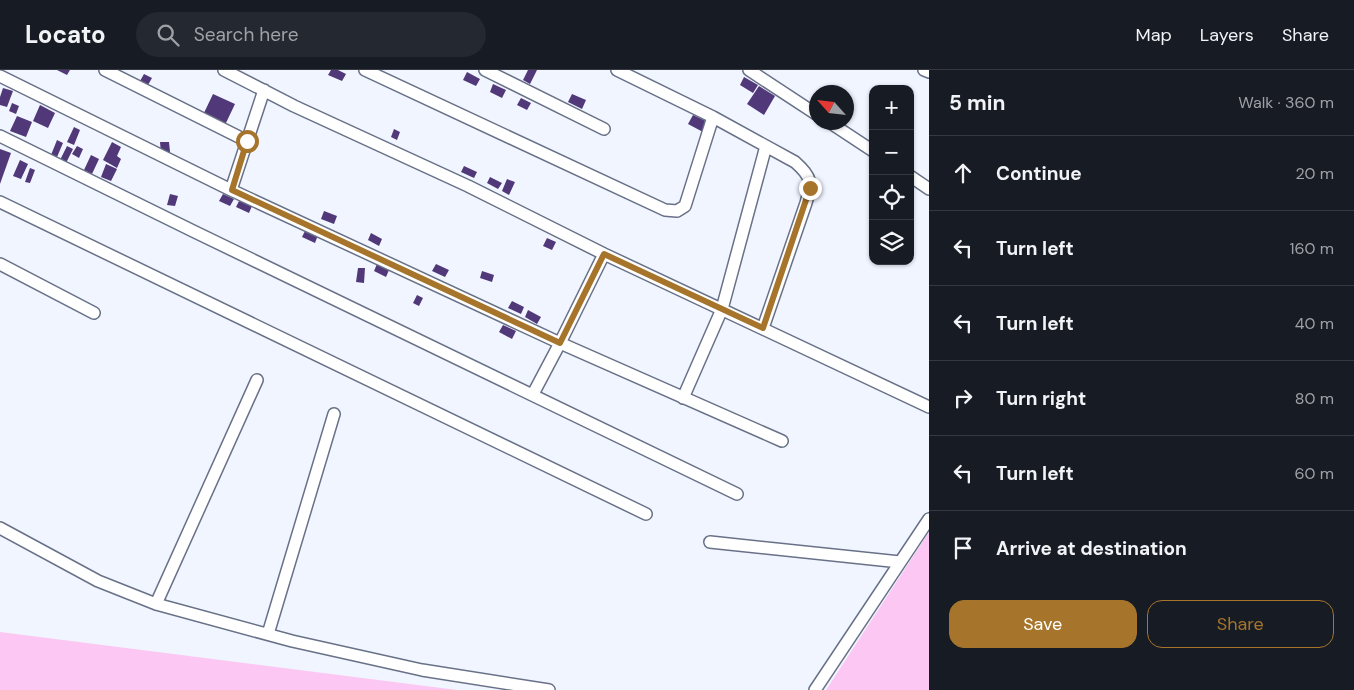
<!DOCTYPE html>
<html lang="en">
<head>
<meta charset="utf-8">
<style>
	:root { --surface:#171b24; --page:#242831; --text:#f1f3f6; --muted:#9ea1a6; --line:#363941; --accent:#a6752b }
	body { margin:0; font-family:"DM Sans",sans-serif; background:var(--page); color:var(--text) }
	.controls { position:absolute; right:15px; top:15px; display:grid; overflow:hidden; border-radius:10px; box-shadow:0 1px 4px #0004 }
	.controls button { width:45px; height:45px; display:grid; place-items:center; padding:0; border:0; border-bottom:1px solid var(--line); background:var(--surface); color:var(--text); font:25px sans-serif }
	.compass { position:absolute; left:809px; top:15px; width:45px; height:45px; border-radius:50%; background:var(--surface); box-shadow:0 1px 4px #0004; rotate:297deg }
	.stop { position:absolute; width:15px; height:15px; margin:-11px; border:4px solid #a6752b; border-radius:50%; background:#fff }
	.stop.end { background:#a6752b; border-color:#fff; box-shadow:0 1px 5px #0008 }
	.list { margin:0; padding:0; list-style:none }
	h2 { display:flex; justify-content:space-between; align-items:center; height:65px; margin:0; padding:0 20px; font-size:21px }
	h2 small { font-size:16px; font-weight:400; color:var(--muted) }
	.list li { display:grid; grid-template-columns:32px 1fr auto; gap:15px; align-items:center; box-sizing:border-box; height:75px; padding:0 20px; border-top:1px solid var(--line) }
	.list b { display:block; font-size:19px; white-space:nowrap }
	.list em { font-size:16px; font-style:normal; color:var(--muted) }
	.actions { display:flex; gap:10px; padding:15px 20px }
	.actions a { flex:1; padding:11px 0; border:1px solid var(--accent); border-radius:15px; text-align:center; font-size:18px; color:var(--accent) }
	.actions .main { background:var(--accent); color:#fff }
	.icon { flex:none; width:28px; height:28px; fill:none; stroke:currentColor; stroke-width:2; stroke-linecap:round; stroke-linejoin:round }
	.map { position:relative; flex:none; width:929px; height:620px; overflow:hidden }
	header { display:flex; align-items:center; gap:30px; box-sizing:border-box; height:70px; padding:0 25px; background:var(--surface); border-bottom:1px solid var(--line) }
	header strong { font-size:24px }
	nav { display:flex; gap:28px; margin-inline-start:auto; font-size:18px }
	.search { width:350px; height:45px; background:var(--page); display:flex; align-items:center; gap:12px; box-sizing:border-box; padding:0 18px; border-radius:28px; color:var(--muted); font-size:19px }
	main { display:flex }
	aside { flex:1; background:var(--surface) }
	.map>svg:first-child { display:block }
	.green { fill:#fcc7f2 }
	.building { fill:#513879 }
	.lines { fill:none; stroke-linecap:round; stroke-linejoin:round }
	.minor-casing { stroke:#687187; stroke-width:14 }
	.minor { stroke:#fff; stroke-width:11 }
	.route { stroke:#a6752b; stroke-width:6 }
</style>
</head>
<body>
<header>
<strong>Locato</strong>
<div class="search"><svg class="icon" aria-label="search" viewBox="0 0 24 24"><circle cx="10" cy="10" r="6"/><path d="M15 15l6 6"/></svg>Search here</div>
<nav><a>Map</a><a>Layers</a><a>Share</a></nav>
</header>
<main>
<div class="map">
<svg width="929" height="620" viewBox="0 0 929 620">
	<rect width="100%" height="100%" fill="#f0f5ff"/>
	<path class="green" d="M929 462V620H826Z
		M0 562 457 620H0Z"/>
	<path class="building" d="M57 0H70L67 5Z
		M331 0H338L346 4 342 11 328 5Z
		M528 0H537L530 14 523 10Z
		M467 2 480 9 476 16 463 10Z
		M144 4 152 8 148 15 140 11Z
		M744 7 758 15 753 23 740 15Z
		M493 14 506 20 502 28 490 22Z
		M759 16 775 26 764 45 747 34Z
		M3 18 13 21 7 37 0 35V27Z
		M213 24 235 34 225 55 203 45Z
		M572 24 586 30 582 39 568 32Z
		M521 28 531 33 527 40 517 35Z
		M12 33 19 36 16 44 9 41Z
		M40 35 55 43 48 58 33 51Z
		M693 45 708 52 703 62 688 54Z
		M17 46 32 52 26 67 10 61Z
		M74 57 80 60 74 75 67 72Z
		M394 59 400 62 397 70 391 67Z
		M57 70 63 73 57 87 51 85Z
		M112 72 121 77 117 86 121 89 117 98 103 90Z
		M160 72H169L170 82 161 83Z
		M67 76 73 79 66 93 60 90Z
		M77 76 83 79 79 88 72 84Z
		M0 79 11 83 0 114Z
		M91 85 99 89 92 104 84 100Z
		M20 90 28 94 21 109 13 106Z
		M106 94 117 99 111 111 101 107Z
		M464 96 477 102 474 108 461 102Z
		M30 98 35 100 30 113 25 112Z
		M490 107 502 113 498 119 487 113Z
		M507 109 515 112 509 125 502 121Z
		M170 124 178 126 175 136 167 135Z
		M223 124 234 129 230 136 219 131Z
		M239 131 252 136 249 143 236 137Z
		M324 141 337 146 334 154 321 149Z
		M306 159 318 165 315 173 302 167Z
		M371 163 382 169 379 176 368 170Z
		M547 168 556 172 552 180 543 176Z
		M377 194 389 200 386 207 374 201Z
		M436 194 449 200 445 207 432 201Z
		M358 198H365L364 213 356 212Z
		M482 201 494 205 492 212 480 208Z
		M417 225 423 228 419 236 413 233Z
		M512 231 524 237 521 244 508 238Z
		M528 240 541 247 537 254 525 247Z
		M503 255 516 261 512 269 499 262Z"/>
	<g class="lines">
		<g class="minor-casing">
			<path id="minor" d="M105 0 247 71
				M224 0 294 36 468 116 604 184 929 337
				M365 0 665 140 677 141 685 136 713 47
				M485 0 604 59
				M617 0 713 47 795 92C812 107 812 112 806 133L763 258
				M749 0 816 44
				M924 0 929 2
				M0 6 231 120 560 273 782 371
				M829 52 873 81
				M0 66 193 161 737 424
				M910 106 929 119
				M231 120 264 20
				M0 132 646 444
				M0 194 94 243
				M533 324 560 273 604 184
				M683 328 722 239 766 76
				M0 458 98 511 156 534 292 571 422 600 549 620
				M710 472 900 492
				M156 534 257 310
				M268 564 334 344
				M815 620 929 449"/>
		</g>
		<use href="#minor" class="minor"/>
	</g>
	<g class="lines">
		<path class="route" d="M247 71 232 120 560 273 604 184 763 258 810 118"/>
	</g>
</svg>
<div class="controls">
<button>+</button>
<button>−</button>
<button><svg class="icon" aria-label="locate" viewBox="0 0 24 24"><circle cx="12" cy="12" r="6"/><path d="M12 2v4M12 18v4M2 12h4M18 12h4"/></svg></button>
<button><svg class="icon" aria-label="layers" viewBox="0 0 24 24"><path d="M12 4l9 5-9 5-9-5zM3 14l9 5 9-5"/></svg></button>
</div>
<svg class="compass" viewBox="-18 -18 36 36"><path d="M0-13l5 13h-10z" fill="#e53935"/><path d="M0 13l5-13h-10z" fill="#9ea1a6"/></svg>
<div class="stop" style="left:247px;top:71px"></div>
<div class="stop end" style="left:810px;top:118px"></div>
</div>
<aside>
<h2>5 min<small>Walk · 360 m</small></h2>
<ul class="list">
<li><svg class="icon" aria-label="ahead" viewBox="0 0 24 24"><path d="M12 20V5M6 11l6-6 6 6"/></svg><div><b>Continue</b></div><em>20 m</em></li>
<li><svg class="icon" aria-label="left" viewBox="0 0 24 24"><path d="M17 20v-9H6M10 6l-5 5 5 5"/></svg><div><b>Turn left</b></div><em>160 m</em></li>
<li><svg class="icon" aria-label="left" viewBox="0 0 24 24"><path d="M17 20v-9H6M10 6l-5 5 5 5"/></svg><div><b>Turn left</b></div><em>40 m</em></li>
<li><svg class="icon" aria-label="right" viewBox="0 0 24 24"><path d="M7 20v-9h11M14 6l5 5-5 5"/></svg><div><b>Turn right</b></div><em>80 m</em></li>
<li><svg class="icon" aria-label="left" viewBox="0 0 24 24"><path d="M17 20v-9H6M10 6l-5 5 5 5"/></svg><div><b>Turn left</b></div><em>60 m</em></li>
<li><svg class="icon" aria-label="arrive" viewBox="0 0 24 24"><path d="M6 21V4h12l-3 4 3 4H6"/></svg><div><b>Arrive at destination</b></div></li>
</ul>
<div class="actions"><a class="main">Save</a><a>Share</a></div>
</aside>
</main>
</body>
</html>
